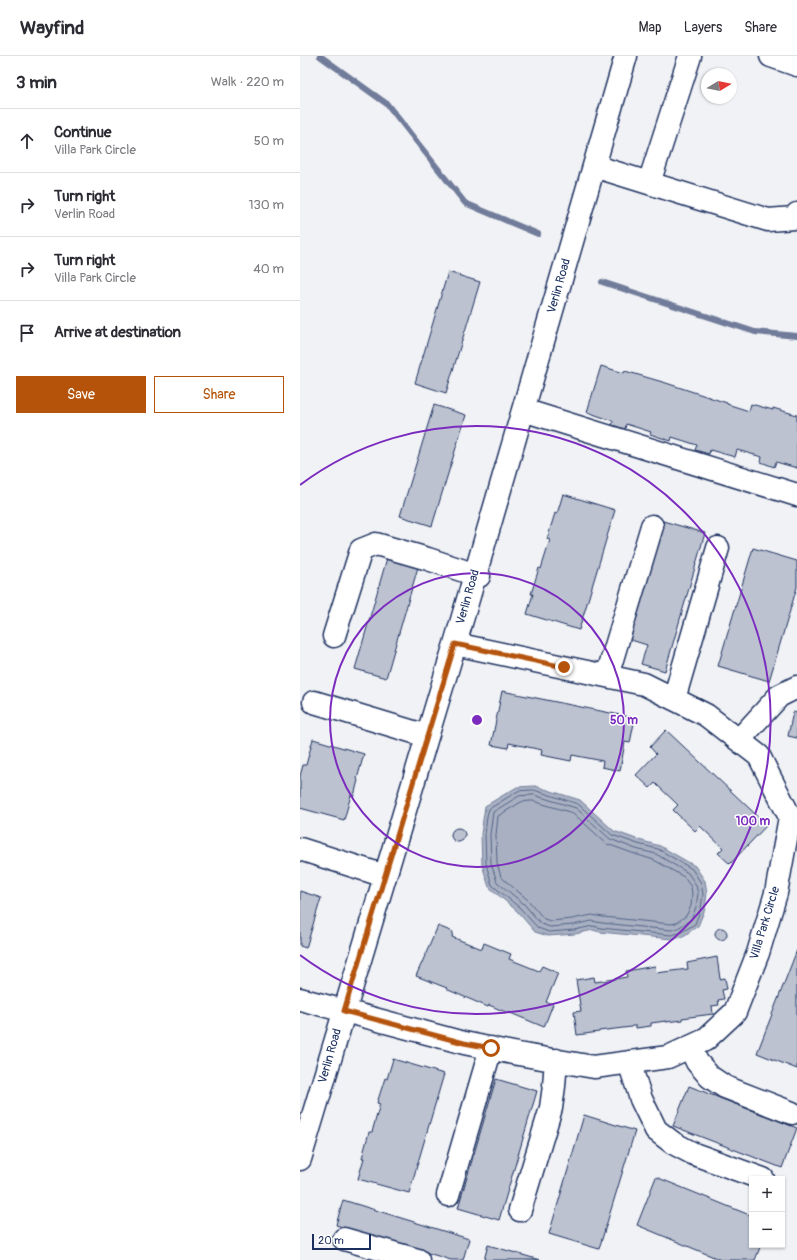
<!DOCTYPE html>
<html lang="en">
<head>
<meta charset="utf-8">
<style>
	:root { --surface:#fff; --page:#f7f7f7; --text:#2b2b33; --muted:#7c7c81; --line:#e1e1e2; --accent:#b45309 }
	body { margin:0; font-family:Pangolin,sans-serif; background:var(--page); color:var(--text) }
	.controls { position:absolute; right:12px; bottom:12px; display:grid; overflow:hidden; border-radius:0px; box-shadow:0 1px 3px #0004 }
	.controls button { width:36px; height:36px; display:grid; place-items:center; padding:0; border:0; border-bottom:1px solid var(--line); background:var(--surface); color:var(--text); font:20px sans-serif }
	.compass { position:absolute; left:401px; top:12px; width:36px; height:36px; border-radius:50%; background:var(--surface); box-shadow:0 1px 3px #0004; rotate:80deg }
	.scale { position:absolute; left:12px; bottom:10px; width:59px; box-sizing:border-box; padding-left:4px; border:2px solid #1b2f5e; border-top:0; font-size:11px; line-height:14px; white-space:nowrap; color:#1b2f5e; -webkit-text-stroke:3px #fff; paint-order:stroke }
	.stop { position:absolute; width:12px; height:12px; margin:-9px; border:3px solid #b45309; border-radius:50%; background:#fff }
	.stop.end { background:#b45309; border-color:#fff; box-shadow:0 1px 4px #0008 }
	.list { margin:0; padding:0; list-style:none }
	h2 { display:flex; justify-content:space-between; align-items:center; height:52px; margin:0; padding:0 16px; font-size:17px }
	h2 small { font-size:13px; font-weight:400; color:var(--muted) }
	.list li { display:grid; grid-template-columns:26px 1fr auto; gap:12px; align-items:center; box-sizing:border-box; height:64px; padding:0 16px; border-top:1px solid var(--line) }
	.list b { display:block; font-size:15px; white-space:nowrap }
	.list p { margin:0; font-size:13px; white-space:nowrap; color:var(--muted) }
	.list em { font-size:13px; font-style:normal; color:var(--muted) }
	.actions { display:flex; gap:8px; padding:12px 16px }
	.actions a { flex:1; padding:9px 0; border:1px solid var(--accent); border-radius:0px; text-align:center; font-size:14px; color:var(--accent) }
	.actions .main { background:var(--accent); color:#fff }
	.icon { flex:none; width:22px; height:22px; fill:none; stroke:currentColor; stroke-width:2; stroke-linecap:round; stroke-linejoin:round }
	.map { position:relative; flex:none; width:497px; height:1204px; overflow:hidden }
	header { display:flex; align-items:center; gap:24px; box-sizing:border-box; height:56px; padding:0 20px; background:var(--surface); border-bottom:1px solid var(--line) }
	header strong { font-size:19px }
	nav { display:flex; gap:22px; margin-inline-start:auto; font-size:14px }
	main { display:flex }
	aside { flex:1; background:var(--surface) }
	.map>svg:first-child { display:block }
	.water { fill:#a8b0c2; stroke:#707c9a }
	.lines { fill:none; stroke-linecap:round; stroke-linejoin:round }
	.shore { stroke:#536386; stroke-width:1 }
	.stream { stroke:#707c9a; stroke-width:6 }
	.building { fill:#bcc2d0; stroke:#1b2f5e }
	.minor-casing { stroke:#1b2f5e; stroke-width:25 }
	.minor { stroke:#fff; stroke-width:22 }
	.route { stroke:#b45309; stroke-width:5 }
	.ring { fill:none; stroke:#7b2cbf; stroke-width:2 }
	.labels { text-anchor:middle; dominant-baseline:central; stroke-width:3; stroke-linejoin:round; paint-order:stroke }
	.street-label { font-size:12px; fill:#1b2f5e; stroke:#fff }
	.centre { fill:#7b2cbf; stroke:#fff; stroke-width:2 }
	.ring-label { font-size:12px; text-anchor:middle; font-weight:bold; fill:#7b2cbf; stroke:#fff; stroke-width:3; stroke-linejoin:round; paint-order:stroke }
</style>
</head>
<body>
<header>
<strong>Wayfind</strong>
<nav><a>Map</a><a>Layers</a><a>Share</a></nav>
</header>
<main>
<aside>
<h2>3 min<small>Walk · 220 m</small></h2>
<ul class="list">
<li><svg class="icon" aria-label="ahead" viewBox="0 0 24 24"><path d="M12 20V5M6 11l6-6 6 6"/></svg><div><b>Continue</b><p>Villa Park Circle</p></div><em>50 m</em></li>
<li><svg class="icon" aria-label="right" viewBox="0 0 24 24"><path d="M7 20v-9h11M14 6l5 5-5 5"/></svg><div><b>Turn right</b><p>Verlin Road</p></div><em>130 m</em></li>
<li><svg class="icon" aria-label="right" viewBox="0 0 24 24"><path d="M7 20v-9h11M14 6l5 5-5 5"/></svg><div><b>Turn right</b><p>Villa Park Circle</p></div><em>40 m</em></li>
<li><svg class="icon" aria-label="arrive" viewBox="0 0 24 24"><path d="M6 21V4h12l-3 4 3 4H6"/></svg><div><b>Arrive at destination</b></div></li>
</ul>
<div class="actions"><a class="main">Save</a><a>Share</a></div>
</aside>
<div class="map">
<svg width="497" height="1204" viewBox="0 0 497 1204">
	<rect width="100%" height="100%" fill="#f1f2f5"/>
	<filter id="ink" filterUnits="userSpaceOnUse"><feTurbulence type="fractalNoise" baseFrequency=".025" numOctaves="2"/><feDisplacementMap in="SourceGraphic" scale="8" xChannelSelector="R" yChannelSelector="G"/><feConvolveMatrix kernelMatrix="1 2 1 2 8 2 1 2 1" color-interpolation-filters="sRGB"/></filter>
	<g filter="url(#ink)">
		<path class="water" d="M235 730 280 744 314 775 339 784 360 790 395 810 405 825 407 837 405 853 398 870 382 881 372 883 300 876 293 874 275 878 248 880 235 876 217 855 189 831 182 809 181 778 185 750 217 731Z"/>
		<g class="lines">
			<path class="shore" d="M234 734 278 748 312 779 338 788 358 793 392 813 401 827 403 838 401 852 395 868 380 877 371 879 301 872 293 870 274 874 249 876 238 872 220 852 192 829 186 808 185 779 187 760 189 753 218 735Z
				M234 739 276 752 310 783 336 793 356 798 388 817 396 829 398 838 396 851 391 864 378 872 371 874 302 867 292 865 273 869 250 871 241 868 224 848 197 826 191 807 190 779 193 756 219 740Z
				M233 745 273 757 307 788 335 798 354 804 384 821 391 831 392 838 391 850 386 860 376 867 371 868 303 861 292 859 272 863 251 865 244 863 228 844 201 821 197 807 196 779 198 760 221 746Z"/>
			<path class="stream" d="M20 0 87 48 165 147 238 178
				M302 226 455 276 497 280"/>
		</g>
		<path class="building" d="M148 216 180 226 146 337 115 327Z
			M301 310 324 317 325 315 366 327 427 347V348L449 355 451 348 473 354V352L497 359V412L476 406 474 411 461 406 462 401 437 394 435 401 410 394 409 398 395 394 397 389 372 381 371 385 350 378 351 376 326 368 325 373 312 369 313 365 287 356Z
			M134 349 166 359 132 470 100 460Z
			M263 438 315 454 279 574 227 558 233 538H231L239 512 241 513 250 484 247 483 255 457 257 458Z
			M363 465 405 477 365 615 341 608 347 589 328 583Z
			M453 492 497 505V531L469 625 418 610Z
			M87 502 118 511 86 622 55 613Z
			M202 635 335 662 330 687 325 686 320 715 302 711 303 705 272 699 271 705 241 699 242 694 209 687 208 692 191 689Z
			M493 656 497 657V682L488 680Z
			M366 674 467 769 430 808 418 797 423 792 400 770 395 775 373 754 378 749 355 727 350 732 336 719 356 698 350 691Z
			M13 683 64 698 57 723 58 724 54 740 51 739 44 764 0 752V720L3 709H6Z
			M151 779a7 7 0 1 1 14 0a7 7 0 1 1-14 0Z
			M0 835 21 842 6 892 0 890Z
			M138 870 153 876 152 881 182 893 184 887 211 898 209 903 239 915 242 910 258 917 246 946 253 948 244 971 208 956V957L189 949 188 951 146 933 147 932 116 920Z
			M415 878a6 6 0 1 1 12 0a6 6 0 1 1-12 0Z
			M497 894V1013L457 997Z
			M417 901 420 923 425 922 427 933 422 934 424 943 418 944 419 949 412 950 413 958 382 962V964L366 966V965L351 967V970L336 972V970H332L331 971 299 975V976L277 979 274 956 281 955 276 924 294 921 295 926 327 921 326 915 355 910 356 917 388 913 387 907Z
			M93 1003 144 1018 109 1137 58 1123 64 1102H62L69 1076H72L80 1048 77 1047 85 1022 87 1023Z
			M196 1023 237 1035 199 1164 158 1152Z
			M389 1030 497 1072 482 1112 373 1070Z
			M284 1059 335 1075 299 1193 249 1178Z
			M356 1121 452 1160V1189H461L455 1204H421L337 1169Z
			M43 1144 169 1183 163 1204H151L36 1169Z
			M188 1189 240 1204H184Z"/>
		<g class="lines">
			<g class="minor-casing">
				<path id="minor" d="M471 0 497 9
					M294 110 468 164 494 162 497 158
					M349 127 390 0
					M223 354 497 439
					M34 580 61 494 76 488 128 503 179 520
					M307 620 352 470
					M374 643 418 492
					M14 646 127 680
					M439 684 479 640 497 631
					M0 793 85 820
					M0 943 164 987 218 998 294 1011 368 1001 405 984 435 956 458 897 476 837 490 761 459 700 406 659 344 628 155 588
					M390 991 397 1006 410 1021 425 1031 492 1057
					M329 1006 341 1043 356 1074 373 1087 394 1098 463 1123
					M0 1103 155 588 326 0
					M148 1139 191 992
					M220 1154 251 1052 254 1030 256 1004
					M44 1183 118 1204"/>
			</g>
			<use href="#minor" class="minor"/>
		</g>
	</g>
	<g class="lines" filter="url(#ink)">
		<path class="route" d="M191 992 164 987 44 955 155 588 264 611"/>
	</g>
	<g class="ring">
		<circle cx="177" cy="664" r="147"/>
		<path d="M0 429A294 294 0 1 1 0 899"/>
	</g>
	<g class="labels">
		<g class="street-label">
			<text transform="translate(259 230) rotate(-74)">Verlin Road</text>
			<text transform="translate(168 541) rotate(-74)">Verlin Road</text>
			<text transform="translate(465 867) rotate(-73)">Villa Park Circle</text>
			<text transform="translate(30 1000) rotate(-74)">Verlin Road</text>
		</g>
	</g>
	<circle cx="177" cy="664" r="6" class="centre"/>
	<g class="ring-label">
		<text x="324" y="668">50 m</text>
		<text x="453" y="769">100 m</text>
	</g>
</svg>
<div class="controls">
<button>+</button>
<button>−</button>
</div>
<svg class="compass" viewBox="-18 -18 36 36"><path d="M0-13l5 13h-10z" fill="#e53935"/><path d="M0 13l5-13h-10z" fill="#7c7c81"/></svg>
<div class="scale">20 m</div>
<div class="stop" style="left:191px;top:992px"></div>
<div class="stop end" style="left:264px;top:611px"></div>
</div>
</main>
</body>
</html>
